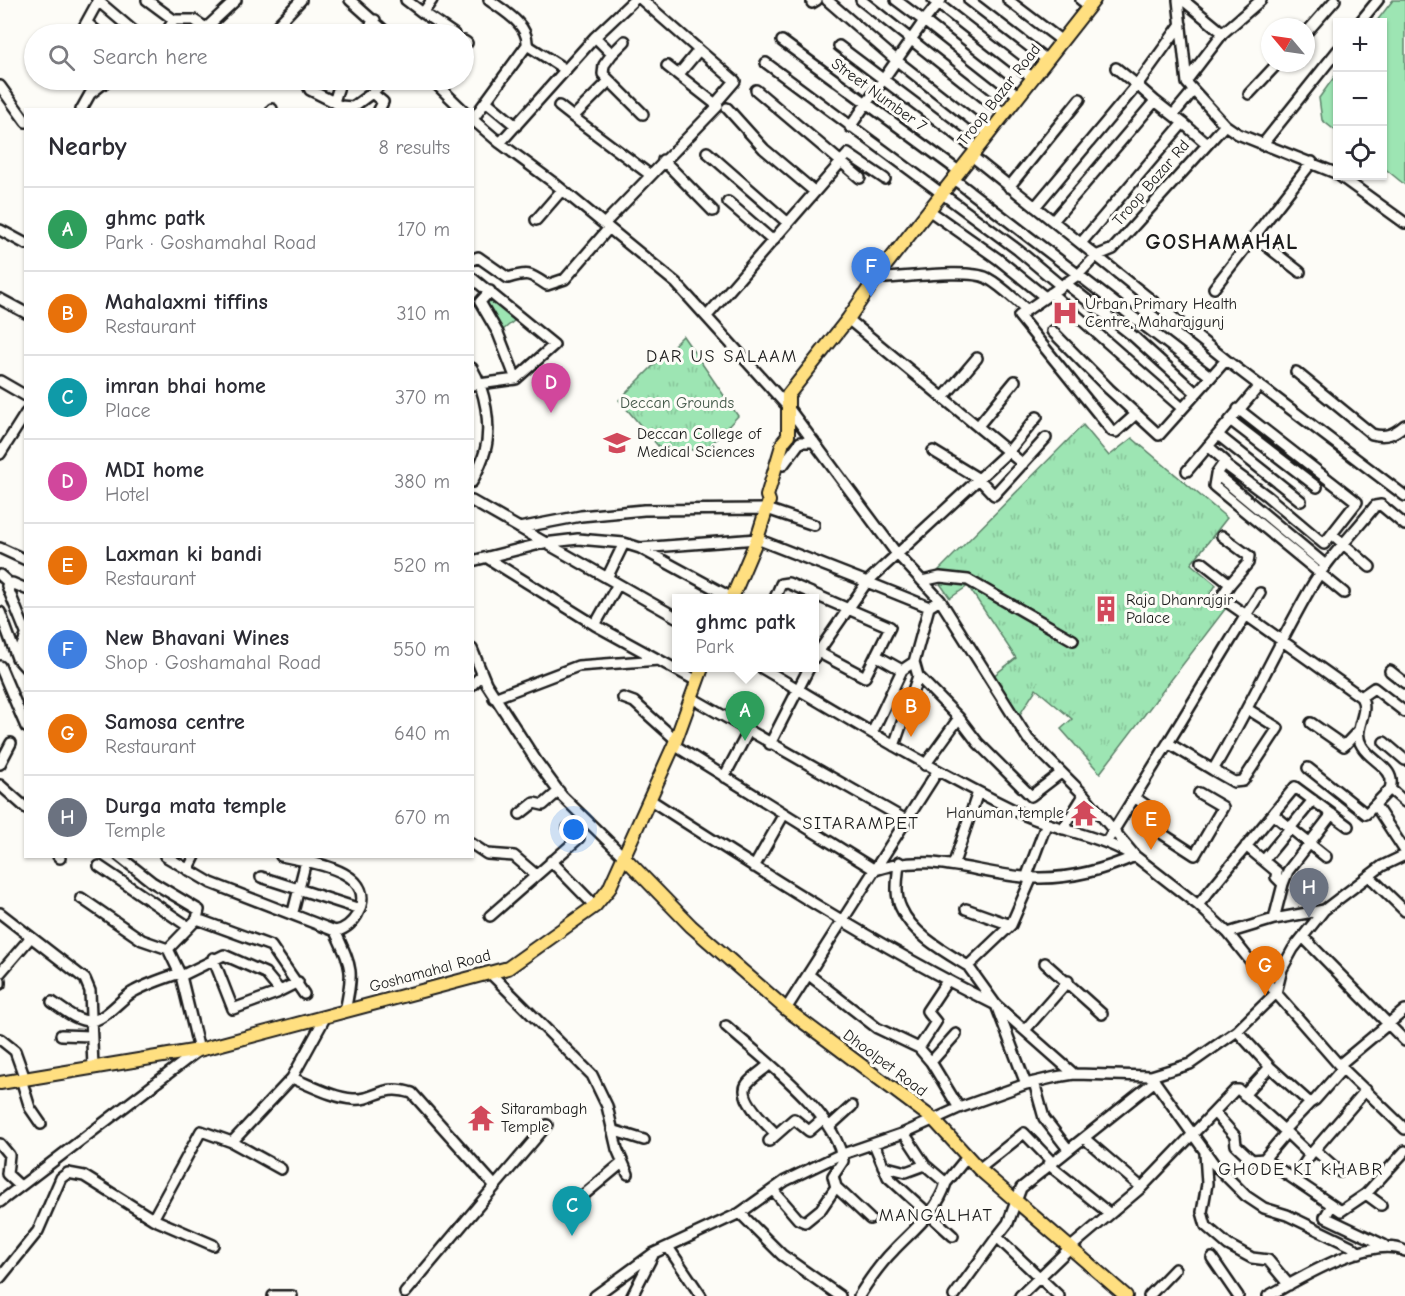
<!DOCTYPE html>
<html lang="en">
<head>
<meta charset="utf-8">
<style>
	:root { --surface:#fff; --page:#f2f2f3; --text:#2b2b33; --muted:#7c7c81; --line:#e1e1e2; --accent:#d1495b }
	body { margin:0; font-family:"Comic Neue",sans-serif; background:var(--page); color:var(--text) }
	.controls { position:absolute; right:18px; top:18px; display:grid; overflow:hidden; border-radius:0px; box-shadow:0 2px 4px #0004 }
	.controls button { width:54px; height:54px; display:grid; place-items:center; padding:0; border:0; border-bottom:2px solid var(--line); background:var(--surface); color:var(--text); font:30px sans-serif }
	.compass { position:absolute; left:1261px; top:18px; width:54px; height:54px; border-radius:50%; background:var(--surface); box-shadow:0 2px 4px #0004; rotate:299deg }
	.you { position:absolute; left:574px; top:830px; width:21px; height:21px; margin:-15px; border:4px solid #fff; border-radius:50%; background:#1a73e8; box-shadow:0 0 0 9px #1a73e833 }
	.badge { display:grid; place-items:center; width:39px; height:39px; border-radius:50%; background:var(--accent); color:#fff; font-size:20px; font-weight:700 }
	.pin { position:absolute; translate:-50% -50px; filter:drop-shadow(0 2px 3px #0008) }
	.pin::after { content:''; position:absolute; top:32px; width:21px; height:18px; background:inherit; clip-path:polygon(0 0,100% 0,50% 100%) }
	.popup { position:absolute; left:672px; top:594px; width:147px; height:78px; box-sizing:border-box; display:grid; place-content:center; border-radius:0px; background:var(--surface); filter:drop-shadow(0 2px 4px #0005); font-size:20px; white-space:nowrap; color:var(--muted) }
	.popup b { font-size:22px; color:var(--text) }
	.popup::after { content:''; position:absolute; left:50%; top:100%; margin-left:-12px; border:12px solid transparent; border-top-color:var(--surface) }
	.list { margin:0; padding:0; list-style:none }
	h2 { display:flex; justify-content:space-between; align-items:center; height:78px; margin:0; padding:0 24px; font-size:26px }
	h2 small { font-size:20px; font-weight:400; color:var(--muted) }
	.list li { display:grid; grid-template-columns:39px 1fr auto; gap:18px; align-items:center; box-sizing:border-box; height:84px; padding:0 24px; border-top:2px solid var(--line) }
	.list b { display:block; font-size:22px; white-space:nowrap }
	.list p { margin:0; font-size:20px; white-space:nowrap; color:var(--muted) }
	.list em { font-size:20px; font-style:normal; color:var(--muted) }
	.icon { flex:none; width:33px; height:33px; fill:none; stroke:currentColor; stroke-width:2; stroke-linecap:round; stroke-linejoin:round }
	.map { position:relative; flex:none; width:1405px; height:1296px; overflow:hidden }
	.search { position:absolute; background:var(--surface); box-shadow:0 2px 4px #0004; left:24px; top:24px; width:450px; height:66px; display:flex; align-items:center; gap:15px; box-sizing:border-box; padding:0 21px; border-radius:33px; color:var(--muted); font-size:22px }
	.panel { position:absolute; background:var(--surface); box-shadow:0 2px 4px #0004; left:24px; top:108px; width:450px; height:750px; border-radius:0px }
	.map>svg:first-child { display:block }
	.park { fill:url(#park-tufts); stroke:#5c8068; stroke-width:1.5 }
	.pitch { fill:#9de5b3; stroke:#5c8068; stroke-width:1.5 }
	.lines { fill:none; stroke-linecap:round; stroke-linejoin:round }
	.minor-casing { stroke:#1c1c1c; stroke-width:14 }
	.major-casing { stroke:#1c1c1c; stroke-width:16 }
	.minor { stroke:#fdfcf7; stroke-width:9 }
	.major { stroke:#ffdf80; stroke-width:12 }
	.labels { text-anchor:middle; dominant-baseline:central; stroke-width:6; stroke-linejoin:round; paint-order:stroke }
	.street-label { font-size:16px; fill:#1c1c1c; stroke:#fdfcf7 }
	.poi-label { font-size:16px; fill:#1c1c1c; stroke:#fdfcf7; text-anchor:start }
	.park-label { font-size:16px; fill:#435849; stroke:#fdfcf7 }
	.neighbourhood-label { font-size:18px; letter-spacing:1.5px; fill:#1c1c1c; stroke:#fdfcf7 }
	.district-label { font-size:22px; font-weight:bold; letter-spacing:1.5px; fill:#1c1c1c; stroke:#fdfcf7 }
</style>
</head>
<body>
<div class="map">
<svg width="1405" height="1296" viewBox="0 0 1405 1296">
	<defs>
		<pattern id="park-tufts" width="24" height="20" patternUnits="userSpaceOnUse" patternTransform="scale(1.5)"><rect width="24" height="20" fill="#9de5b3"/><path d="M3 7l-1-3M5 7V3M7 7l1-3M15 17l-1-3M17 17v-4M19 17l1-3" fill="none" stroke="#87c499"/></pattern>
	</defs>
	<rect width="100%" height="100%" fill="#fdfcf7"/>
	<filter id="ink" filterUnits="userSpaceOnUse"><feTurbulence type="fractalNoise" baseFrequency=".0167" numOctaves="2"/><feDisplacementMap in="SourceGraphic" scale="12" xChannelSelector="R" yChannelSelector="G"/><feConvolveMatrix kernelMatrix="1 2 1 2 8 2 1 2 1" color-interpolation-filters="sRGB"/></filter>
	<g filter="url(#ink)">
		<path class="park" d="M492 292 520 316 503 330 485 303Z
			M683 336 738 416 708 448 664 453 619 400Z
			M1083 425 1109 456 1132 438 1227 518 1191 564 1216 585 1209 596 1226 608 1100 773 1061 729 1072 719 1036 689 1019 716 992 677 1016 658 968 586 950 598 934 575Z"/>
		<path class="pitch" d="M1393 0H1405V185L1383 167 1382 22H1376Z
			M1337 73V132L1322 120 1319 98Z"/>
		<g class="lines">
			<g class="minor-casing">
				<path id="minor" d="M97 0 137 34
					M147 0 174 20
					M350 0 388 34
					M406 0 423 13 432 0
					M642 0 699 50 679 74
					M827 0 896 60 990 134
					M861 0 1005 114
					M933 0 1033 78
					M941 0 924 21 1019 96
					M969 0 1047 60
					M1008 0 1062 41
					M1081 0 1089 6
					M1178 0 1187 83 1225 125 1238 134 1338 174
					M1183 0 1223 33 1187 80
					M812 3 817 0
					M423 13 454 34
					M1360 22 1378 0
					M87 23 100 34
					M1223 33 1261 0
					M1306 33 1335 0
					M80 34 97 3
					M165 34 174 20H194L206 28 236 0
					M269 34 301 0
					M363 34 375 20
					M595 37 612 54 604 65 603 74 643 114
					M464 41 467 43
					M782 41 960 172
					M527 45 566 70
					M839 46 977 150
					M699 50 735 81 716 103
					M612 54 625 41
					M766 63 1018 250 1061 286
					M1116 68 1137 85 1181 24
					M305 80 310 90 334 102
					M341 80 334 102 340 106 353 107 372 93 383 102 379 110
					M432 80 463 110
					M609 81 573 117 649 174
					M0 86 26 122
					M756 90 860 178
					M372 93 385 80
					M1249 94 1278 63
					M487 102 516 126
					M559 106 573 117
					M727 108 764 149 815 192
					M272 109V110
					M81 110 90 94 108 80
					M1173 115 1193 91
					M472 119 500 143 554 183 676 283 787 406 897 554 940 600 1028 739 1084 795 1135 856 1198 905 1228 933 1276 993 1339 1065 1405 1129
					M473 119 527 45C529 25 504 11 489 0
					M850 127 924 21 896 0
					M500 143 595 37 634 0
					M1262 145 1338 50
					M707 152 788 223
					M973 157 1226 360 1405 496
					M663 160 713 211
					M1340 176 1405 223
					M955 180 1211 377
					M1009 187 1080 99
					M728 202 773 241
					M1035 207 1137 85 1155 101
					M930 211 998 259 1045 297
					M536 220 562 190
					M1053 221 1155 101 1183 123
					M604 224 718 106 667 66
					M0 230 26 244
					M1255 237 1300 272
					M1081 243 1183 123 1206 143
					M472 260 478 257 508 278C528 272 529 273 547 285L565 279 609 228
					M878 275 886 278C909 277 969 269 987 278 1002 286 1014 299 1027 310L1079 274 1096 256 1113 249 1225 125
					M472 278 554 345 516 379 498 333 480 302 490 291
					M1065 283 1133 336 1196 393
					M1214 288 1312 162
					M1051 293 1182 408
					M0 299 26 313
					M1027 310 1019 316 1112 431 1116 432 1135 415
					M707 316 848 154 885 179
					M848 319 1023 464
					M1052 331 1109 389 1159 435 1226 360
					M472 368C485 390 492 426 485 451 482 462 477 472 472 482
					M1296 372 1372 434C1386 438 1394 434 1405 425
					M0 381 26 396
					M472 385 516 379
					M943 398 977 358
					M1230 420 1317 487
					M978 426 1015 381
					M1218 435 1301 501
					M1208 446 1225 461 1216 474 1214 486 1344 593
					M933 451 979 479 994 495 1046 438
					M0 454 26 413
					M1224 464 1267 496 1324 544 1357 502 1238 409
					M783 465 800 442H814
					M1187 471 1260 385
					M1216 474 1323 563
					M472 501 676 617
					M519 528 581 516 644 510 767 509 814 525
					M1332 534 1370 567
					M1222 536 1249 556 1248 563 1230 584
					M0 548 26 560
					M489 559 595 625 697 681
					M472 561 544 543 578 539 624 543
					M1202 562 1230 584 1222 596 1223 599 1246 615 1260 593
					M0 575 9 583
					M607 578 624 543 640 548
					M922 581 940 577 968 580 1073 640
					M26 589 12 583 7 586 26 633
					M732 598 640 548 757 539 867 582 814 658
					M775 598 781 584 788 583 890 627 865 677 814 650
					M940 600 929 607 867 582 1009 451 1037 417
					M929 607 914 662 918 676 959 718 978 743 1031 796 1061 773
					M0 612 17 658 26 668
					M595 625 618 584
					M472 649 486 683 537 762 562 796 625 858
					M877 656 902 670 914 662
					M17 658 26 636
					M0 666 26 727
					M762 668C847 718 931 770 1020 813 1056 830 1095 834 1130 854
					M1390 671 1405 683
					M472 685 482 675
					M1361 697C1371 713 1351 729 1362 746 1371 762 1397 768 1390 789L1405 802
					M494 698 578 666 659 660
					M623 698 634 702 675 739
					M692 698 906 820
					M1311 723 1344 746 1358 731
					M872 733 902 670
					M1384 742 1405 760
					M1168 743 1246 615 1361 697 1374 688 1405 712
					M770 744 809 668
					M674 745 875 870C928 852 971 872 1023 877 1063 881 1099 872 1135 856
					M894 746 918 676
					M0 764 11 743
					M925 765 959 718
					M1308 768 1366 814 1390 789
					M1213 770 1234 782 1243 781 1278 728 1249 710
					M724 777 748 732
					M0 785 26 808
					M1134 797 1153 810 1165 822 1161 833 1195 855 1223 807 1199 793
					M649 799C762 872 875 945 996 1005L1026 1084
					M1375 805 1405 851
					M520 814 534 803 543 805 559 791
					M1273 814 1326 857
					M1063 829 1084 795
					M1107 841 1168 743 1213 770C1248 711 1276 648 1310 589 1327 559 1354 533 1375 506L1381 505 1405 525
					M472 844 487 854 514 856 535 874
					M1246 846 1277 872 1276 877 1283 884 1274 919
					M58 856 60 858
					M119 856 152 882 199 910 197 919 168 949
					M165 856 211 883 335 931C345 930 352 923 357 915 381 870 309 862 281 856
					M1264 860 1313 800
					M551 861 595 906
					M899 862C898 877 894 894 901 908 912 934 945 952 968 966L1011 925 1032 877
					M954 863 978 792
					M99 866 189 927
					M754 867 784 814
					M188 870 195 856
					M1369 876 1405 911
					M261 877 360 909
					M1026 878 1046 825
					M1283 884 1288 871 1332 814
					M1198 905 1295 787 1348 826
					M966 909 1011 925
					M293 912 306 861
					M0 913 85 979 90 991 93 1067
					M490 916 579 838 568 828
					M197 919 271 946 304 994
					M335 931C352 968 354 970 345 1011
					M1228 933 1274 919 1324 910 1382 866 1405 855
					M1303 937 1405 1041
					M213 958 233 1009 277 993
					M1045 963 1102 1014
					M968 966 996 1005 1074 1074
					M0 973 31 937
					M490 973 592 1075 607 1106 617 1149 628 1174
					M809 975 877 1028 919 1048 931 1062 959 1108
					M0 980V984
					M52 1002C63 1009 76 1021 90 1021 106 1020 120 999 133 992 147 984 162 979 177 974L181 976 224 955 265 973 280 991 298 982
					M786 1009 937 772
					M726 1026C762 1059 835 1111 843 1161L833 1176 836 1187 870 1219
					M1025 1030 1068 981
					M1237 1031 1270 1067 1310 1103 1284 1130 1310 1155 1366 1090
					M61 1035 91 1036
					M0 1039 15 1051 25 1079
					M919 1048 936 1022 927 1011 947 981
					M931 1062 956 1034
					M769 1065C762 1071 752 1077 747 1084 737 1097 767 1125 776 1134
					M1339 1065 1405 1010
					M1151 1076 1214 1164 1246 1196 1264 1208 1287 1215 1351 1246 1359 1253
					M292 1078C310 1085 334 1098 353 1099 376 1101 381 1083 412 1093L495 1186 405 1293
					M21 1079 30 1108 41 1124
					M1034 1082 1044 1118 1068 1149
					M1244 1095 1270 1067
					M1310 1103 1315 1100 1343 1068
					M829 1127 852 1106
					M612 1130 644 1140
					M1284 1130 1239 1090H1235L1214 1112 1235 1136 1236 1145 1252 1160 1264 1159 1341 1211 1366 1194
					M1084 1138 1141 1187
					M769 1141 794 1119 809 1131 823 1119
					M232 1142 292 1078 326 1016
					M0 1144 9 1155 7 1174 20 1186
					M874 1144 888 1177 953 1236
					M1315 1150 1340 1172
					M1205 1153 1207 1184 1202 1212 1206 1226 1228 1245 1252 1258 1268 1260 1289 1285
					M1264 1159 1285 1134
					M1048 1164 1110 1214
					M883 1166 906 1172 925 1165
					M979 1169 1024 1133 1051 1161
					M1294 1179 1310 1155
					M946 1183 968 1156
					M495 1186 547 1125
					M773 1190 798 1219 805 1222 821 1209 836 1187
					M0 1202 199 1050 181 976 168 949 142 940 81 898
					M574 1203 622 1163
					M1332 1205 1325 1217 1384 1245
					M1381 1205 1366 1194 1405 1151
					M740 1213 782 1255 840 1296
					M153 1219 213 1245
					M997 1237 1008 1223 1021 1188 1155 1081
					M668 1247 701 1296
					M1212 1258 1238 1296
					M0 1278 38 1231 61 1178 68 1173 84 1176 153 1219 201 1131 232 1142 281 1169
					M273 1296H292
					M595 1296 654 1253 740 1213 785 1181 837 1156 904 1133 959 1108 1026 1084 1056 1077 1074 1074 1151 1076 1190 1064 1237 1031 1276 993 1282 969 1293 949 1324 910
					M632 1296 653 1255
					M859 1296C869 1280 880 1264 894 1250 913 1230 938 1211 946 1183L925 1165 904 1133
					M954 1296 997 1237 1059 1296
					M1020 1296 1071 1247 1142 1187 1214 1112
					M1149 1296 1175 1269
					M1268 1296C1300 1279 1371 1234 1405 1251"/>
			</g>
			<g class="major-casing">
				<path id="major" d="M732 598 757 539 769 501 767 496 783 442 788 436V395L848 319 878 275 1094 0
					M625 858 691 926 786 1009 933 1119 979 1169 1126 1296
					M0 1083 199 1050 508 968 595 906 609 889 674 745 702 668"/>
			</g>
			<use href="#minor" class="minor"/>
			<use href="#major" class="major"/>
		</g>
	</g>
	<defs>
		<g id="hospital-bare" transform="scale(2.07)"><path d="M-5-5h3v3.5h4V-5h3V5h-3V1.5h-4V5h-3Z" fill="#d1495b" stroke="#fdfcf7" stroke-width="2.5" paint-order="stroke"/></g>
		<g id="university-bare" transform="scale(2.07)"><path d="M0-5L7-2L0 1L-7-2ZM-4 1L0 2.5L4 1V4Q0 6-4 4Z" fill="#d1495b" stroke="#fdfcf7" stroke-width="2.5" paint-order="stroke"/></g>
		<g id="building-bare" transform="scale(2.07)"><path d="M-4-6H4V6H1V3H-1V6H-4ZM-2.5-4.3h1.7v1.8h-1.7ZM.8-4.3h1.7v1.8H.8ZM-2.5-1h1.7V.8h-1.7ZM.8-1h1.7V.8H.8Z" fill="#d1495b" stroke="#fdfcf7" stroke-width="2.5" paint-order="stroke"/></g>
		<g id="temple-bare" transform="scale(2.07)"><path d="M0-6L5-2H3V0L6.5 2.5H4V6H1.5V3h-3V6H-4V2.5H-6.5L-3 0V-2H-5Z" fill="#d1495b" stroke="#fdfcf7" stroke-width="2.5" paint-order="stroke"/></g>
	</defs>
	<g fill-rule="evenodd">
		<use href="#hospital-bare" x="1065" y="313"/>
		<use href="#university-bare" x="617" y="443"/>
		<use href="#building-bare" x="1106" y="609"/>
		<use href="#temple-bare" x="1084" y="813"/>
		<use href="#temple-bare" x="481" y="1118"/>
	</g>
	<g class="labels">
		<g class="street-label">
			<text transform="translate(879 95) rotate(36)">Street Number 7</text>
			<text transform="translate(999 95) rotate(-52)">Troop Bazar Road</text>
			<text transform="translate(1151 183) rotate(-49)">Troop Bazar Rd</text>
			<text transform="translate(430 971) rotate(-15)">Goshamahal Road</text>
			<text transform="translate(885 1063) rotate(37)">Dhoolpet Road</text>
		</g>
		<g class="poi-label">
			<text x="1085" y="304">Urban Primary Health<tspan x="1085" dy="18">Centre, Maharajgunj</tspan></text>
			<text x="637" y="434">Deccan College of<tspan x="637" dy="18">Medical Sciences</tspan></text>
			<text x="1126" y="600">Raja Dhanrajgir<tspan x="1126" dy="18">Palace</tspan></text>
			<text x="1064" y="813" text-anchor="end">Hanuman temple</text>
			<text x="501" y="1109">Sitarambagh<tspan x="501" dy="18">Temple</tspan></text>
		</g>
		<g class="park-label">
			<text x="677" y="403">Deccan Grounds</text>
		</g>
		<g class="neighbourhood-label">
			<text x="722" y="356">DAR US SALAAM</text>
			<text x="861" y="823">SITARAMPET</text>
			<text x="1301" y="1169">GHODE KI KHABR</text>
			<text x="936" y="1215">MANGALHAT</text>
		</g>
		<g class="district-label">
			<text x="1222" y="242">GOSHAMAHAL</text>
		</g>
	</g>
</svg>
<div class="controls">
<button>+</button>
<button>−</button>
<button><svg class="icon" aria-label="locate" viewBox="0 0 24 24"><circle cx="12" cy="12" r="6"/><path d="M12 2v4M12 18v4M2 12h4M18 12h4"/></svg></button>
</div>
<svg class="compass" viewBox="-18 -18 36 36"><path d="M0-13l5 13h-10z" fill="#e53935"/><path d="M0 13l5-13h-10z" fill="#7c7c81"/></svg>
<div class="you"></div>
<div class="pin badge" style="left:745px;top:741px;background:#2e9e5b">A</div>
<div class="popup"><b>ghmc patk</b>Park</div>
<div class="pin badge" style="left:911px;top:737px;background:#e8710a">B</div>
<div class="pin badge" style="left:572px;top:1236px;background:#0f9aa8">C</div>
<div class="pin badge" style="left:551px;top:413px;background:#d1479c">D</div>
<div class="pin badge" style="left:1151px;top:850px;background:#e8710a">E</div>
<div class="pin badge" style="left:871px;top:297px;background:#3f7fe0">F</div>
<div class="pin badge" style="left:1265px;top:996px;background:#e8710a">G</div>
<div class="pin badge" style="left:1309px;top:918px;background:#6b7280">H</div>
<div class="search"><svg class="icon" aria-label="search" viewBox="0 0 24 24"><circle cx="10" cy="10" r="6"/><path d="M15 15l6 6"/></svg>Search here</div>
<section class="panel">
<h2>Nearby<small>8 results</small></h2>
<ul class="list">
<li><span class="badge" style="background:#2e9e5b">A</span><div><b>ghmc patk</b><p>Park · Goshamahal Road</p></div><em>170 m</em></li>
<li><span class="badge" style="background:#e8710a">B</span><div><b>Mahalaxmi tiffins</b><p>Restaurant</p></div><em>310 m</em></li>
<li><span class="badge" style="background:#0f9aa8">C</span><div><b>imran bhai home</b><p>Place</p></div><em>370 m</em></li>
<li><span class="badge" style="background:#d1479c">D</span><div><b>MDI home</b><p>Hotel</p></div><em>380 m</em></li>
<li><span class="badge" style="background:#e8710a">E</span><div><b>Laxman ki bandi</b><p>Restaurant</p></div><em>520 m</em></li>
<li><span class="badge" style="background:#3f7fe0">F</span><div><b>New Bhavani Wines</b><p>Shop · Goshamahal Road</p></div><em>550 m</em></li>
<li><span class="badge" style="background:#e8710a">G</span><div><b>Samosa centre</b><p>Restaurant</p></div><em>640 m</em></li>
<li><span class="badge" style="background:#6b7280">H</span><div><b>Durga mata temple</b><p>Temple</p></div><em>670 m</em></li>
</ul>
</section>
</div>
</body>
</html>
